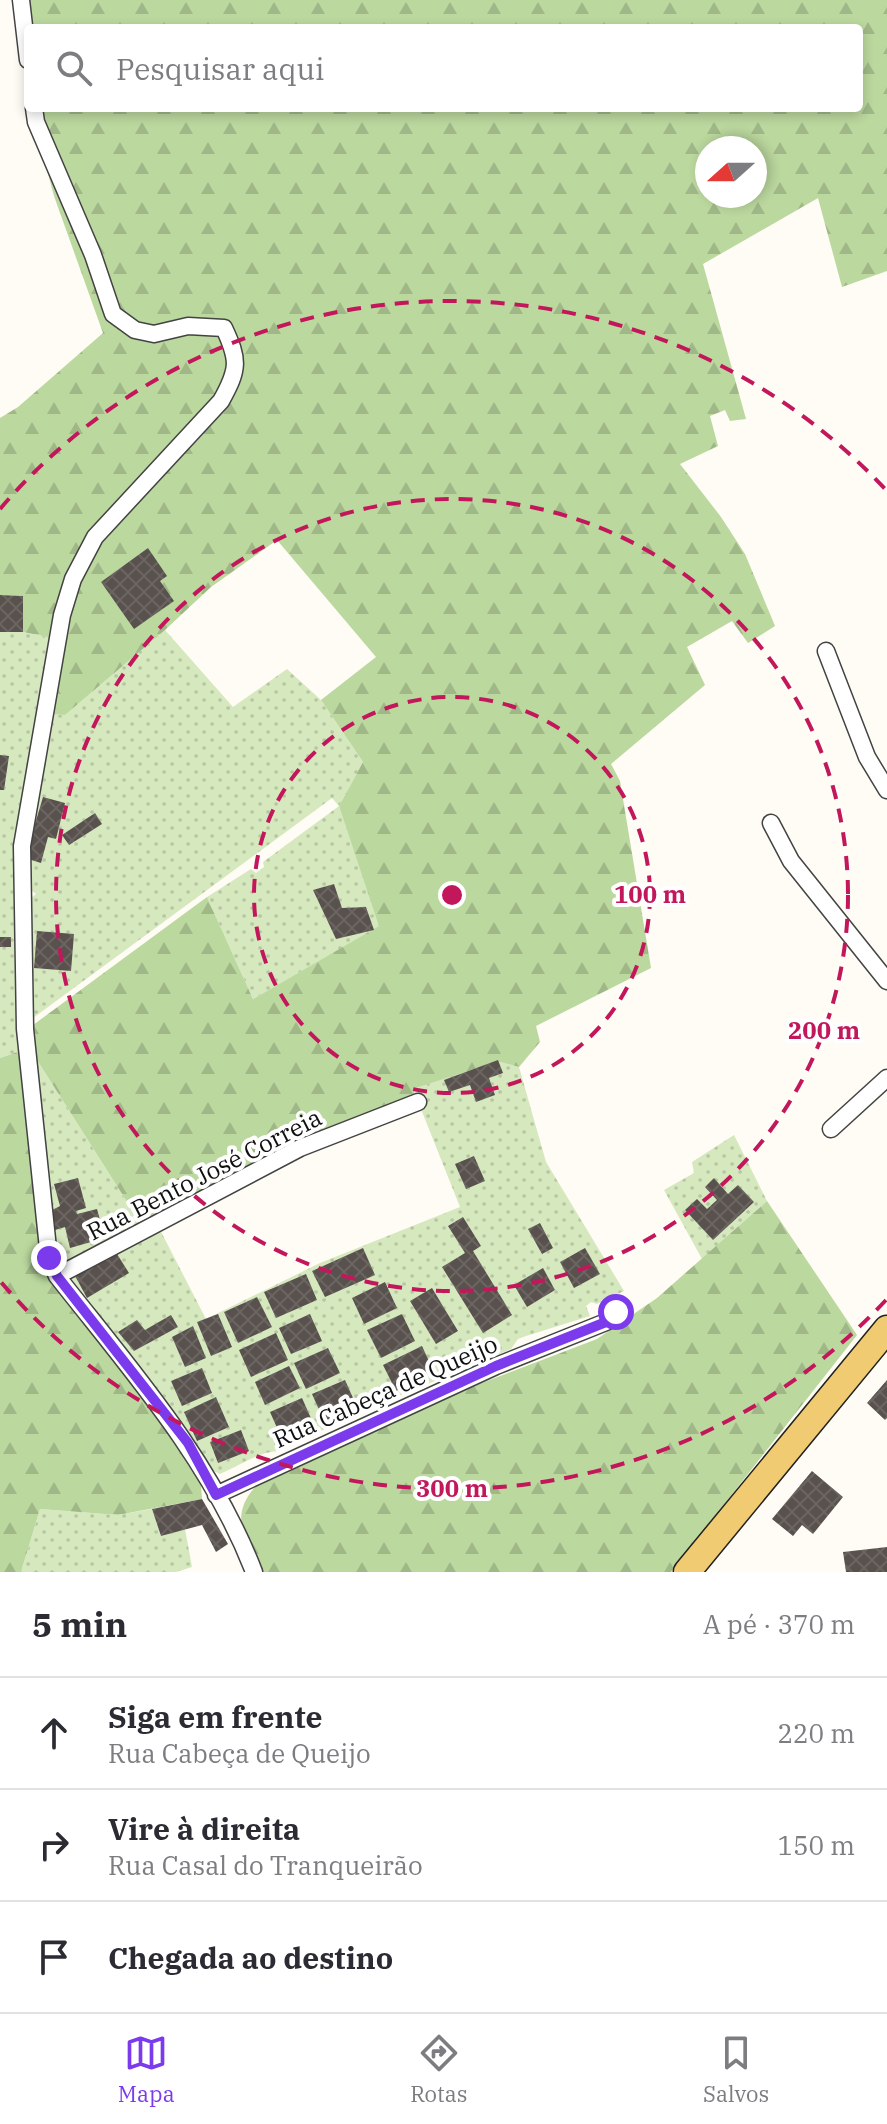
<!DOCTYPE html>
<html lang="pt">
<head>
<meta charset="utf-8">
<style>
	:root { --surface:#fff; --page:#f2f2f3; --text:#2b2b33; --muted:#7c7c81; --line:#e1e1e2; --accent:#7c3aed }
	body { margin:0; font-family:"IBM Plex Serif",serif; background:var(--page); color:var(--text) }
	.compass { position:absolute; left:695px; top:136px; width:72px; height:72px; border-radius:50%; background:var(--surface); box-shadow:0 4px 12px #0003; rotate:249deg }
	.stop { position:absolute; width:24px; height:24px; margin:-18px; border:6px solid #7c3aed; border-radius:50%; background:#fff }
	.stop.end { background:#7c3aed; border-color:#fff; box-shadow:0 2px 8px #0008 }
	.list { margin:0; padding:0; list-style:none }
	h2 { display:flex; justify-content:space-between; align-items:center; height:104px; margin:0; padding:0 32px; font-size:34px }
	h2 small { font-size:26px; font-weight:400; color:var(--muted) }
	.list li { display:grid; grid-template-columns:52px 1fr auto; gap:24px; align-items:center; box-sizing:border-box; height:112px; padding:0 32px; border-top:2px solid var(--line) }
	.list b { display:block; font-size:30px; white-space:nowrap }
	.list p { margin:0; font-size:26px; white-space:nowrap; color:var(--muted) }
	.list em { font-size:26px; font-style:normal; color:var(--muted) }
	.icon { flex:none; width:44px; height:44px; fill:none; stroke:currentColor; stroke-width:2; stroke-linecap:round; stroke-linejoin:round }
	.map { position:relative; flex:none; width:887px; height:1572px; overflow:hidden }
	.search { position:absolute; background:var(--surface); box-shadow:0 4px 12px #0003; left:24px; right:24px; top:24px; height:88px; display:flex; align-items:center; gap:20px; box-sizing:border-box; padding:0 28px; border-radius:8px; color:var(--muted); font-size:30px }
	.sheet { height:440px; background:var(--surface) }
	nav { display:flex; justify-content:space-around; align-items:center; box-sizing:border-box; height:112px; border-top:2px solid var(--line); background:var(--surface); font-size:22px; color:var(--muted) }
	nav a { display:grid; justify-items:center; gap:4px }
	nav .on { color:var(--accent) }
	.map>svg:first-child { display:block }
	.grass { fill:url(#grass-dots) }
	.forest { fill:url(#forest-firs); fill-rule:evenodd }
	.building { fill:url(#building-cross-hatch) }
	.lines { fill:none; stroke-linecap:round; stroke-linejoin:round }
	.minor-casing { stroke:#434343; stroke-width:19 }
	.primary-casing { stroke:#212121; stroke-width:29 }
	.minor { stroke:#fff; stroke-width:16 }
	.primary { stroke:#f1cb71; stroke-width:26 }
	.route { stroke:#7c3aed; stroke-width:10 }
	.ring { fill:none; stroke:#c2185b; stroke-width:4; stroke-dasharray:14 10 }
	.labels { text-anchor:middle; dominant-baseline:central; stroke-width:8; stroke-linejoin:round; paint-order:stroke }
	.street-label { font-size:24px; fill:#101010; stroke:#fff }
	.centre { fill:#c2185b; stroke:#fff; stroke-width:4 }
	.ring-label { font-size:24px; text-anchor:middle; font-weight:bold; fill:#c2185b; stroke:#fff; stroke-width:8; stroke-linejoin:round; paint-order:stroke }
</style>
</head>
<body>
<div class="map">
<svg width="887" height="1572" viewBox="0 0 887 1572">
	<defs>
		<pattern id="grass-dots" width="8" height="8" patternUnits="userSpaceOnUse" patternTransform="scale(2)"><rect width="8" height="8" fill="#d6e8be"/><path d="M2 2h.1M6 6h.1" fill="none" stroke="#b7c6a2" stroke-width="1.8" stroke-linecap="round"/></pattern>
		<pattern id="forest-firs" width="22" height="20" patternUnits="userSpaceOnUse" patternTransform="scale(2)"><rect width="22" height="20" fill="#bbd89e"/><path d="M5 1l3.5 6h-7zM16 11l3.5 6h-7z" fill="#a0b887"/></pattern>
		<pattern id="building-cross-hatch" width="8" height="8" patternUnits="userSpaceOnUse" patternTransform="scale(2)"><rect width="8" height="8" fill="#58514d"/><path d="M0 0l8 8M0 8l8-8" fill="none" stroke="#6b6562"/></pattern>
	</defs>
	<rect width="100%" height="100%" fill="#fefcf4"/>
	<path class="grass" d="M165 630 233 707 287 669 321 700 363 762 339 806 380 926 253 999 207 897 251 869 256 873 264 867 263 862 339 806 332 798 29 1021 26 902 36 894 27 887 25 858 48 714 65 715Z
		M0 632H23L53 638 26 788 23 1050 0 1058Z
		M30 1049 143 1227 62 1268 57 1262Z
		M498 1060 519 1067 546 1162 624 1291 597 1304 591 1302 586 1306 590 1316 526 1336 518 1339 511 1349 389 1400 377 1401 367 1409 278 1451C258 1452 239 1466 220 1474L210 1469 173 1411 69 1276 158 1226 206 1319 320 1263 460 1207 413 1089Z
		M734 1135 767 1201 702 1259 664 1190 694 1173 692 1162Z
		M40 1509 118 1515 152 1509 161 1536 185 1529 192 1567 176 1572H21Z"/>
	<path class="forest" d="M21 0H887V271L842 287 818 198 703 264 746 419 730 421 725 410 710 416 718 446 680 464 721 517 745 554 775 626 748 643 732 621 687 647 705 685 611 764 620 781 651 968 536 1026 540 1042 519 1067 498 1061 413 1089 416 1099 143 1227 30 1049 29 1028 207 897 253 999 379 926 339 806 363 762 321 700 376 657 277 540 211 587 165 630 65 715 48 714 70 592 95 537 234 381 224 326 154 332 114 313 35 108H859V28H28ZM707 148H755V196H707Z
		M37 133 112 314 134 332 222 329 232 379 113 509 53 638 23 632V596L0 595V418L18 407 103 333 54 196Z
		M23 1050 45 1259 200 1472 202 1499 118 1515 40 1509 21 1572H0V1058Z
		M767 1201 857 1335 671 1572H259C246 1540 229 1518 254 1488L453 1394 597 1339 657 1298Z"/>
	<path class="building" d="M148 548 167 576 160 581 174 601 134 629 101 582Z
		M0 595 23 596V632H0Z
		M0 755 9 756 4 790H0Z
		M43 797 65 803 56 839 48 837 41 863 25 858Z
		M95 813 102 824 69 845 62 835Z
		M334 884 342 908 366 907 374 930 336 939 313 890Z
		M37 931 74 934 71 971 34 968Z
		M0 937H11V947H0Z
		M498 1060 503 1073 489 1078 495 1095 476 1102 470 1085 449 1092 444 1080Z
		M474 1156 485 1181 466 1189 455 1164Z
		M78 1178 86 1208 76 1211 77 1214 97 1209 105 1238 70 1248 65 1227 55 1230 50 1211 60 1206 54 1184Z
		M714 1178 728 1194 738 1185 754 1202 713 1240 685 1210 697 1199 707 1209 717 1200 705 1187Z
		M463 1217 481 1246 473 1251 512 1315 483 1333 442 1267 465 1253 448 1226Z
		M540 1223 553 1248 542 1254 528 1229Z
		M363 1248 375 1275 325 1297 312 1271Z
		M585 1248 600 1274 574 1288 560 1262Z
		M117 1254 129 1273 87 1298 74 1274 103 1257 106 1261Z
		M543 1268 555 1290 527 1307 514 1285Z
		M306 1274 317 1300 276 1318 264 1292Z
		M385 1282 397 1308 364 1324 352 1298Z
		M432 1288 458 1331 436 1344 410 1301Z
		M257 1297 272 1327 238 1343 224 1312Z
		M218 1314 232 1347 211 1356 197 1322Z
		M310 1314 322 1341 291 1354 279 1328Z
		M402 1314 415 1341 381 1358 367 1330Z
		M171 1315 178 1327 134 1351 118 1332 137 1320 145 1330Z
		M193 1326 206 1358 185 1367 172 1337Z
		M276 1333 288 1360 251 1377 239 1350Z
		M422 1346 434 1372 396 1391 383 1365Z
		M328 1348 340 1373 306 1389 294 1363Z
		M289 1366 300 1388 265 1405 255 1382Z
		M202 1368 212 1393 182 1406 171 1381Z
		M345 1380 357 1407 324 1421 312 1394Z
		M887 1380V1418L885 1420 867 1403Z
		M216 1397 229 1427 197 1441 184 1412Z
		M302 1398 314 1425 282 1439 270 1412Z
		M241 1430 249 1451 218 1463 210 1442Z
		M812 1471 843 1497 813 1534 802 1525 793 1536 772 1519Z
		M202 1499 228 1544 216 1552 202 1525 161 1536 152 1509Z
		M887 1547V1572H846L843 1552Z"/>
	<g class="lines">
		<g class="minor-casing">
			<path id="minor" d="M21 0 28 60
				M34 108 36 122 93 255 113 314 135 330 154 334 188 326 224 328C239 360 239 369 221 401L95 537 73 579 62 615 22 846 25 1029 49 1258 57 1276C130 1369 211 1460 254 1572
				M826 651 867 757 887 790
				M771 823 791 861 887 981
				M831 1129 887 1078
				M57 1276 300 1148 418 1102
				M216 1495 496 1366 606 1322 616 1312"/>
		</g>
		<g class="primary-casing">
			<path id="primary" d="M687 1572 887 1329"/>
		</g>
		<use href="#minor" class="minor"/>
		<use href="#primary" class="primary"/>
	</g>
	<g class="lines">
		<path class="route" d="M49 1258 57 1276 188 1443 216 1495 496 1366 606 1322 616 1312"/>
	</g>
	<g class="ring">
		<circle cx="452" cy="895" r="198"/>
		<circle cx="452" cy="895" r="396"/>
		<path d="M886 1300A594 594 0 0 1 0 1281M0 509A594 594 0 0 1 886 490"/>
	</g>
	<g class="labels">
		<g class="street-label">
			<text transform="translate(204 1174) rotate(-27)">Rua Bento José Correia</text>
			<text transform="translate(385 1391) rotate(-24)">Rua Cabeça de Queijo</text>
		</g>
	</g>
	<circle cx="452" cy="895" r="12" class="centre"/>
	<g class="ring-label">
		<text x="650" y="903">100 m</text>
		<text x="824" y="1039">200 m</text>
		<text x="452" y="1497">300 m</text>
	</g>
</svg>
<svg class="compass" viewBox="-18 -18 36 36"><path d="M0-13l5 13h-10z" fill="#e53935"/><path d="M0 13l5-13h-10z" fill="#7c7c81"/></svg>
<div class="stop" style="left:616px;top:1312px"></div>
<div class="stop end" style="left:49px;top:1258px"></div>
<div class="search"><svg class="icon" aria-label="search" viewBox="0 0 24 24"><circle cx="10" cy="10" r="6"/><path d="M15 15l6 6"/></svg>Pesquisar aqui</div>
</div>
<section class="sheet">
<h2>5 min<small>A pé · 370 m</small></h2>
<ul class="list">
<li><svg class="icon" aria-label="ahead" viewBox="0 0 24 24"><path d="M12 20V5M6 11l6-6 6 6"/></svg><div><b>Siga em frente</b><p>Rua Cabeça de Queijo</p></div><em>220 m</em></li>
<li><svg class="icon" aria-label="right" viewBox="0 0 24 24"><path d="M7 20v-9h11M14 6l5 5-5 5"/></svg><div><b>Vire à direita</b><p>Rua Casal do Tranqueirão</p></div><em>150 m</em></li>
<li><svg class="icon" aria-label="arrive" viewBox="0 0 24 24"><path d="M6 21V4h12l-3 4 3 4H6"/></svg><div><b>Chegada ao destino</b></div></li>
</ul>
</section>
<nav>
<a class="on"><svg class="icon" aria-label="map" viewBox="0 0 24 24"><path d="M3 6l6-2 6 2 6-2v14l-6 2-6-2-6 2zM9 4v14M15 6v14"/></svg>Mapa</a>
<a><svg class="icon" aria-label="directions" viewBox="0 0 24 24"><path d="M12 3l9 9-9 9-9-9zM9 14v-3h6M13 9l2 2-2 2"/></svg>Rotas</a>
<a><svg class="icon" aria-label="saved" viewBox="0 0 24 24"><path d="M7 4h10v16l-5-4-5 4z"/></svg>Salvos</a>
</nav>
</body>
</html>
